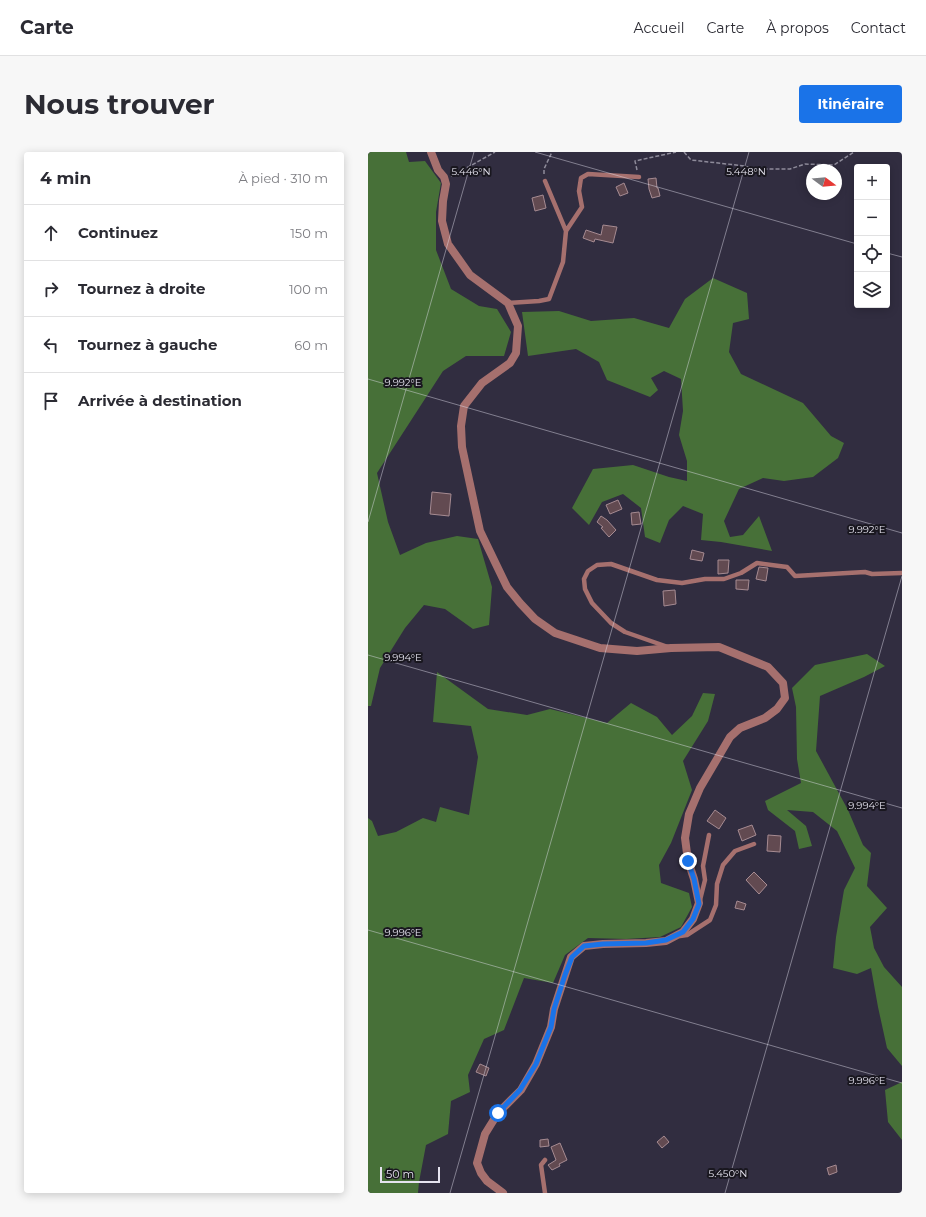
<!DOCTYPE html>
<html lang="fr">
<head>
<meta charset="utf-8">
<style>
	:root { --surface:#fff; --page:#f7f7f7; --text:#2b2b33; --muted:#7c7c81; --line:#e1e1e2; --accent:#1a73e8 }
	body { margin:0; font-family:Montserrat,sans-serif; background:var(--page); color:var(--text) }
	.controls { position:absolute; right:12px; top:12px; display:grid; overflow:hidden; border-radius:4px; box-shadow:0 2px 10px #0003 }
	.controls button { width:36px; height:36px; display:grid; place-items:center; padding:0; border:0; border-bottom:1px solid var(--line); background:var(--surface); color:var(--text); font:20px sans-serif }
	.compass { position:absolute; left:438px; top:12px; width:36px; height:36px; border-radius:50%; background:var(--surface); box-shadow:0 2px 10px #0003; rotate:106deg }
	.scale { position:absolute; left:12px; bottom:10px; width:60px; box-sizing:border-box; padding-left:4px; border:2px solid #e5e3ef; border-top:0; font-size:11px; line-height:14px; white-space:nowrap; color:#e5e3ef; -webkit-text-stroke:3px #19171f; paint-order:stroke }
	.stop { position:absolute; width:12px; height:12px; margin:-9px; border:3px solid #1a73e8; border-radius:50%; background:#fff }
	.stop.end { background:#1a73e8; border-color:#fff; box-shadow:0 1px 4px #0008 }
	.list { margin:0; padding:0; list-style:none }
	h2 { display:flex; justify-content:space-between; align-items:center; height:52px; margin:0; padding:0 16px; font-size:17px }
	h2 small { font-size:13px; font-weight:400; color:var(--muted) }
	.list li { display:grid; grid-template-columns:26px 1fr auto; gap:12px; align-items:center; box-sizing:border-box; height:56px; padding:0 16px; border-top:1px solid var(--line) }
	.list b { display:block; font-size:15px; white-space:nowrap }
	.list em { font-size:13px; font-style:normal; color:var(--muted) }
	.icon { flex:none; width:22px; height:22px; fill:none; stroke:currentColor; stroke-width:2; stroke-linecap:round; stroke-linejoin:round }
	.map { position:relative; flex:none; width:534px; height:1041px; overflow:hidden; border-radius:4px }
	header { display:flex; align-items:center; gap:24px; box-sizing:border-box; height:56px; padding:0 20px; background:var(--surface); border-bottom:1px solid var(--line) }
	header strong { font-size:19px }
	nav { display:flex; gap:22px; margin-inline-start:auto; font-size:14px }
	.intro { display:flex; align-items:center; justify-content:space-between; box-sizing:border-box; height:96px; padding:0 24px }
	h1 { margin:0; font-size:28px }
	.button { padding:10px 18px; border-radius:4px; background:var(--accent); color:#fff; font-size:14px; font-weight:700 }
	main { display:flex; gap:24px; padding:0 24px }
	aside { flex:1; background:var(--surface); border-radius:4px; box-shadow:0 2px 10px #0003 }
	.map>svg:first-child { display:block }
	.forest { fill:#477038 }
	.building { fill:#624a51; stroke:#a68b92 }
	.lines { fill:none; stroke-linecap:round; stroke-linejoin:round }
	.path { stroke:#8e8b9a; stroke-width:1.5; stroke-dasharray:4 2; stroke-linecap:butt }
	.service { stroke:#a6706e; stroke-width:4.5 }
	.tertiary { stroke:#a6706e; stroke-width:8 }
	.route { stroke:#1a73e8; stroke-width:5 }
	.ticks { fill:none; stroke:#e5e3ef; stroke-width:1; stroke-opacity:0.45 }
	.ticks-label { font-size:10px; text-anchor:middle; fill:#e5e3ef; stroke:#19171f; stroke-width:4; stroke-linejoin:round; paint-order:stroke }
</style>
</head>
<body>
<header>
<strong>Carte</strong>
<nav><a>Accueil</a><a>Carte</a><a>À propos</a><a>Contact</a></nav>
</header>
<div class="intro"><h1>Nous trouver</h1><a class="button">Itinéraire</a></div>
<main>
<aside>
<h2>4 min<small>À pied · 310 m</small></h2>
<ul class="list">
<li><svg class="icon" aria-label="ahead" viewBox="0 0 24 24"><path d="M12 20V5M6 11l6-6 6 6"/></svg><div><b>Continuez</b></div><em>150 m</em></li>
<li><svg class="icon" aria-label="right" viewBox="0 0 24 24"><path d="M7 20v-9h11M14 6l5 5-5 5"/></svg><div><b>Tournez à droite</b></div><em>100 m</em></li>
<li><svg class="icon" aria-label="left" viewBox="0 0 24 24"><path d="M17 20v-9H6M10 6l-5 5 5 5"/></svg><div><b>Tournez à gauche</b></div><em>60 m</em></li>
<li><svg class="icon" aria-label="arrive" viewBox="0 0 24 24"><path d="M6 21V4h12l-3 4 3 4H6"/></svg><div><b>Arrivée à destination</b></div></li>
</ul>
</aside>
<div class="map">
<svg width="534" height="1041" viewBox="0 0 534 1041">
	<rect width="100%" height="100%" fill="#312d40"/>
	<path class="forest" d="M0 0H38L41 10 57 9 73 31 68 60V98L83 137 111 154 129 157 143 180 136 204H98L75 219 9 321 20 370 32 403 58 391 89 384 110 387 124 435 121 473 105 477 77 457 56 453 37 476 12 516 3 554H0Z
		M345 126 379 141 381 167 365 171 361 200 373 222 435 251 463 284 476 291 470 306 445 325 416 329 395 326 371 337 356 369 362 385 375 383 391 364 404 399 353 390 333 388 335 362 315 354 301 368 292 391 277 385 273 356 255 342 234 350 221 373 204 356 225 317 265 313 301 325 319 329V309L311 283 315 259 313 227 296 219 283 226 290 238 282 245 239 228 231 210 208 197 160 204 154 160 191 159 223 169 266 166 301 176 317 147Z
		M499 502 517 514 496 525 452 544 448 599 480 658 495 693 503 701 499 734 519 756 502 775 506 796 516 815 534 835V914L519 896 510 855 503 816 489 822 465 816 468 785 476 738 487 716 469 679 445 660 419 658 438 674 444 694 431 697 427 679 400 658 397 649 433 631 429 607 428 555 424 536 447 513Z
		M69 520 120 557 159 563 182 557 239 571 263 551 289 565 304 583 324 564 335 541 347 542 340 569 315 609 324 638 303 691 291 713 293 731 321 741 324 755 313 775 292 785 258 787 220 786 197 803 185 831 156 826 136 878 116 887 100 923 102 940 83 949 80 982 58 993 51 1030 50 1041H0V666L4 669 10 684 28 680 55 666 68 670 72 655 101 663 110 605 103 574 65 570Z
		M534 930V988L520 970 517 938Z"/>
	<path class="building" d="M288 26 289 36H290L292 44 284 46 281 37 280 27Z
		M256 31 260 41 252 44 248 35Z
		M175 43 178 56 167 59 164 46Z
		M235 73 249 75 245 91 227 87 226 90 215 86 218 78 233 83Z
		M64 340 83 342 81 364 62 362Z
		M250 348 254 357 242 362 238 353Z
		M271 360 273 372 264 373 263 361Z
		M233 364 239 368 248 378 241 385 233 376 235 375 229 370Z
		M324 398 336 401 334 409 322 407Z
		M350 408H361L360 421 350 422Z
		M391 415 400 416 398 429 388 427Z
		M368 428H381L380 438 368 437Z
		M307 438 308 452 296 454 295 439Z
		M347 658 358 666 351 677 339 669Z
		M384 673 388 683 374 689 370 678Z
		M400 683 413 684 412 700 399 699Z
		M386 720 399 733 391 742 378 728Z
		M369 749 378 752 376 758 367 756Z
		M112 912 121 916 118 924 108 920Z
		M296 984 301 990 294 996 289 990Z
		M180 987 181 994 172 995V988Z
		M192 991 199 1008 191 1012 192 1014 184 1018 180 1013 188 1008 183 995Z
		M468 1013 469 1020 461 1023 459 1016Z"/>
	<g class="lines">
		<path class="path" d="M316 0 323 8 377 14 385 17H422L437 12 466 13 486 0
			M269 18 267 9 308 0
			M176 22V17L184 0
			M83 24 86 23 127 0"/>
		<path class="service" d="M198 79 214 55 211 39 213 26 220 22 271 25
			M140 151 171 149 181 147 195 110 198 79 177 29
			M300 495 257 480 243 471 224 451 217 437 216 427 220 419 229 413 243 412 289 428 314 431 337 427H356L373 421 389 411 419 415 427 424 497 420 504 422 534 421
			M332 748 337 728 335 714 341 683
			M312 784 319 783 342 768 348 753 349 732 355 713 367 699 386 692
			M177 1041 173 1013 177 1008"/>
		<path class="tertiary" d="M63 0 70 18 76 25 78 32 75 49 74 69 80 92 102 123 140 151 150 174 148 201 142 211 114 231 96 254 93 274 94 295 112 379 139 435 152 451 167 467 187 481 232 496 269 499 303 496 351 495 400 515 415 531 417 546 409 557 397 566 372 576 362 585 332 636 321 662 317 686 320 709 326 727 331 751 325 767 315 780 298 789 278 791 235 792 216 794 203 805 186 857 183 875 168 912 153 938 130 961 117 982 109 1011 113 1021 119 1029 135 1041"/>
	</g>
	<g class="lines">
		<path class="route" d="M130 961 152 938 168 912 183 875 186 857 197 823 204 805 216 794 235 792 278 791 298 788 315 780 325 767 331 752 326 727 320 709"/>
	</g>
	<path class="ticks" d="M167 0 489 92M519 101 534 105M0 227 534 381M0 370 106 0M0 503 534 656M0 778 534 931M82 1041 381 0M357 1041 534 424"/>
	<g class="ticks-label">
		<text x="103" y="23">5.446°N</text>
		<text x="378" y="23">5.448°N</text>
		<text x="35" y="234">9.992°E</text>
		<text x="499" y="381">9.992°E</text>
		<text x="35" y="509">9.994°E</text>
		<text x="499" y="657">9.994°E</text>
		<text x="35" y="784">9.996°E</text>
		<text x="499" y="932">9.996°E</text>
		<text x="360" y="1025">5.450°N</text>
	</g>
</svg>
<div class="controls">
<button>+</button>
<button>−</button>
<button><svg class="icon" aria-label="locate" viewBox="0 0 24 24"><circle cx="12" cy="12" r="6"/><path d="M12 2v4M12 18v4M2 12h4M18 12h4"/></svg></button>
<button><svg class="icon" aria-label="layers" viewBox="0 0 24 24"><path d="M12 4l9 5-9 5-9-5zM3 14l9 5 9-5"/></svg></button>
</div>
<svg class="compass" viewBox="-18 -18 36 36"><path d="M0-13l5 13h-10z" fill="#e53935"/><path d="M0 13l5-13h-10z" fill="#7c7c81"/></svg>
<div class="scale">50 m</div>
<div class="stop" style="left:130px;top:961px"></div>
<div class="stop end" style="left:320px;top:709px"></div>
</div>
</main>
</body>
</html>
